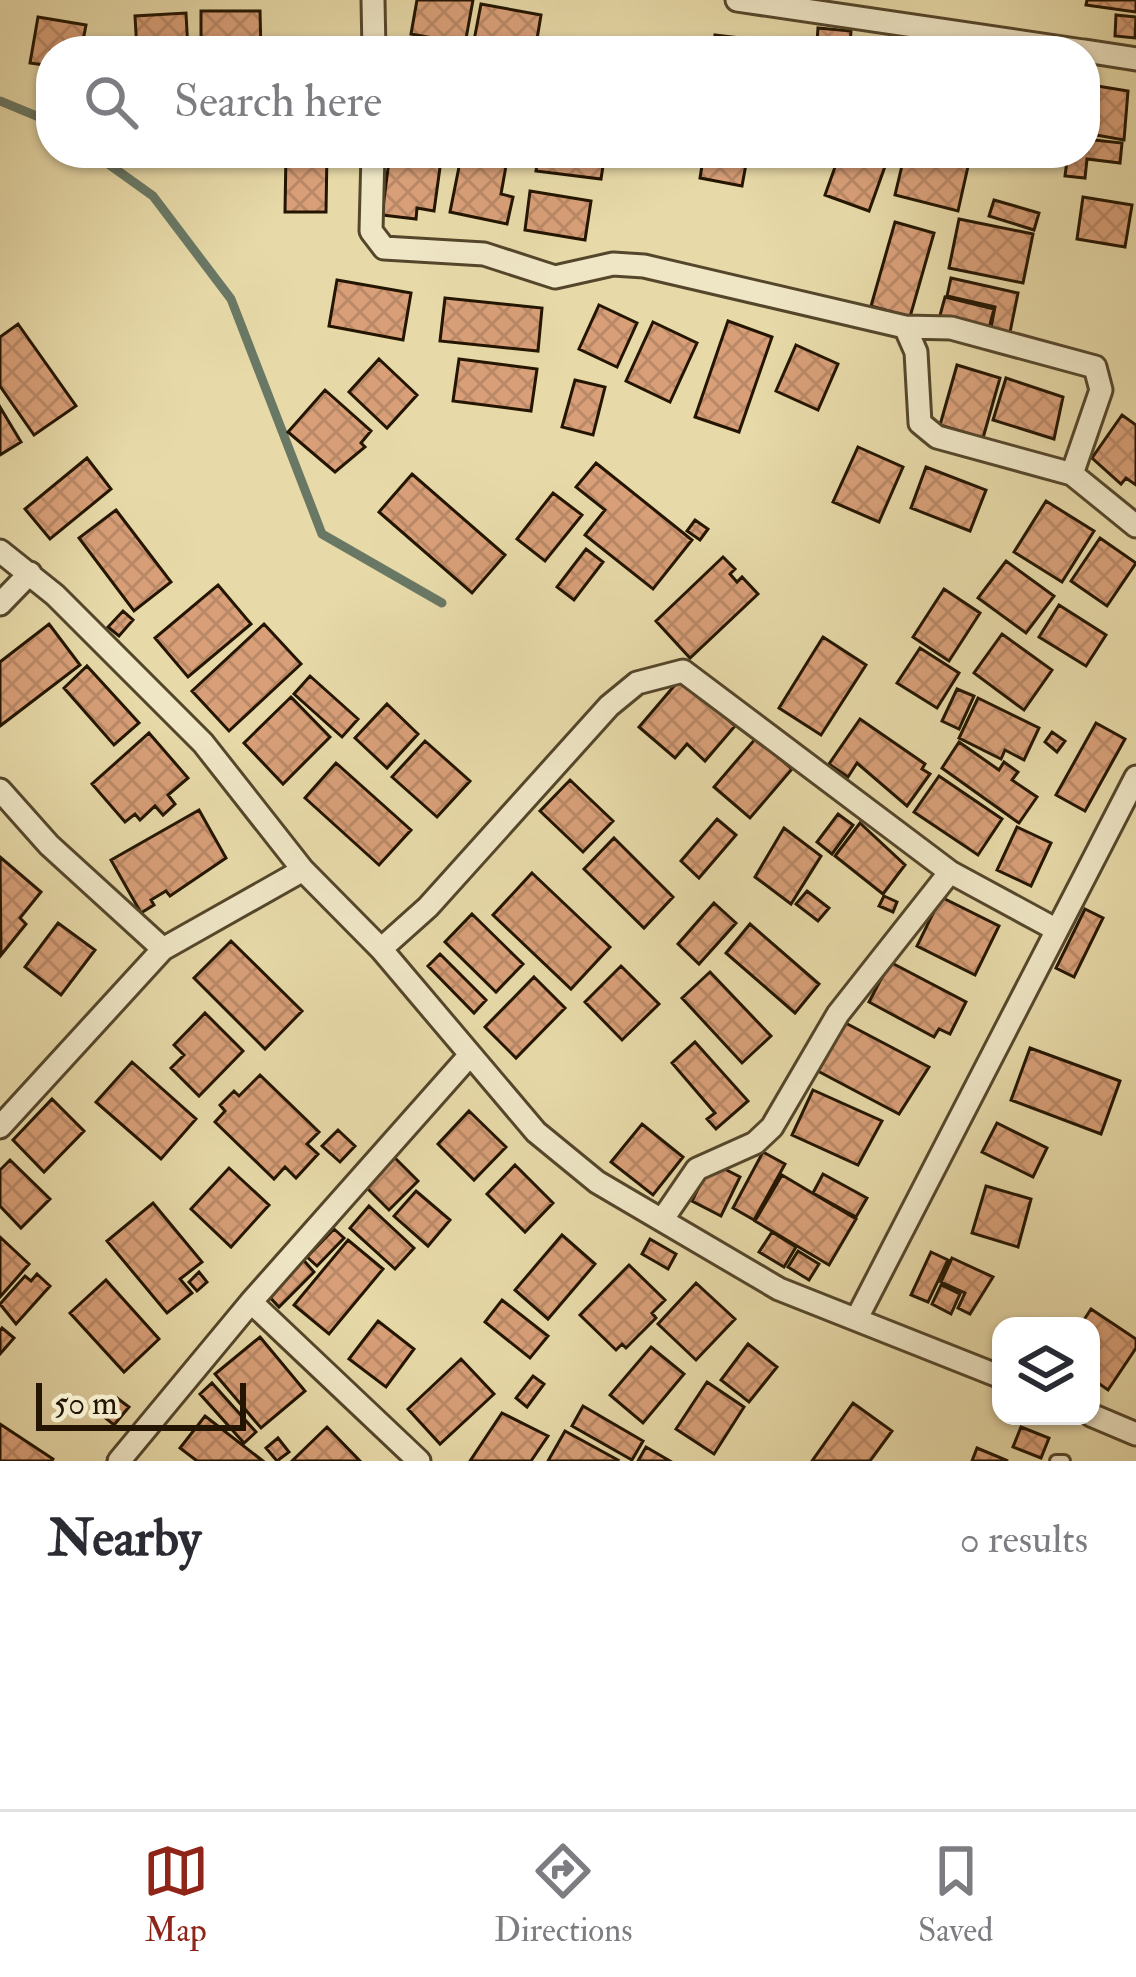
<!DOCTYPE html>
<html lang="en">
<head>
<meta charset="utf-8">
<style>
	:root { --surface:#fff; --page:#f7f7f7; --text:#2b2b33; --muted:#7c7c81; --line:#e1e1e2; --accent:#8f2418 }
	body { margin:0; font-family:"IM FELL Double Pica",serif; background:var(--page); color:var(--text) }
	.controls { position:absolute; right:36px; bottom:36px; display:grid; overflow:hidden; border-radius:24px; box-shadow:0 3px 9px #0004 }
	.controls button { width:108px; height:108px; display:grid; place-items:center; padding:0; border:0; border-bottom:3px solid var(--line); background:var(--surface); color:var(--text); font:60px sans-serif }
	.scale { position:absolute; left:36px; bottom:30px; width:210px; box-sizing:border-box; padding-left:12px; border:6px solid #231501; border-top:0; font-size:33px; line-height:42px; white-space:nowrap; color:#231501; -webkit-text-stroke:9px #efe6c6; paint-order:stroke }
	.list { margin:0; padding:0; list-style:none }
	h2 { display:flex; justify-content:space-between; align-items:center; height:156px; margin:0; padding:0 48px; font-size:51px }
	h2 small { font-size:39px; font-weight:400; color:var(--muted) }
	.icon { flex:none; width:66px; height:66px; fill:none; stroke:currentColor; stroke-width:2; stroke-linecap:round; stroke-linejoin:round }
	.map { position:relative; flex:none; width:1136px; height:1461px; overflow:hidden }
	.search { position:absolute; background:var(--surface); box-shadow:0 3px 9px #0004; left:36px; right:36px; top:36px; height:132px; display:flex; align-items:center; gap:30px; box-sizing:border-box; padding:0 42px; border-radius:48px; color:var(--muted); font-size:45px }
	.sheet { height:348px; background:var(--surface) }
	nav { display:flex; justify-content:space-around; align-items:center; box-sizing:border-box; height:168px; border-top:3px solid var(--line); background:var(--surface); font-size:33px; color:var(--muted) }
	nav a { display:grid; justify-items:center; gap:6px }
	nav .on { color:var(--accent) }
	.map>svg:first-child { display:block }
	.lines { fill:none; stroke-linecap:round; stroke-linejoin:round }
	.stream { stroke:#697865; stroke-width:9 }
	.building { fill:url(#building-cross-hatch); stroke:#231501; stroke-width:3 }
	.lane-casing { stroke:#54462b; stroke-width:16 }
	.street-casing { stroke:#54462b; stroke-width:27 }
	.lane { stroke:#efe6c6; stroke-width:10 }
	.street { stroke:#efe6c6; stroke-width:21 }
</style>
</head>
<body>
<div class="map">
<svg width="1136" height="1461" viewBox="0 0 1136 1461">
	<defs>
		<pattern id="building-cross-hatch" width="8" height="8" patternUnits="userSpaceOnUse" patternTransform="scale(3)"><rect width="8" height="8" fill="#d89f78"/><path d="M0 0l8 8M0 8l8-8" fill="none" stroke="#b98866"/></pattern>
	</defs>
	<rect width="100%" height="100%" fill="#e7d9a8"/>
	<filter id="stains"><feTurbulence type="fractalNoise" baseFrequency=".00167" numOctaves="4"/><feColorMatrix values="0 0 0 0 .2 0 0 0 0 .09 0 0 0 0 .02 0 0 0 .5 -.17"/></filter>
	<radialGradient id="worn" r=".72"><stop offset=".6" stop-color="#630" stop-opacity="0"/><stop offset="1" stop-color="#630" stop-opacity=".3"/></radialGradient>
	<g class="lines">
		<path class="stream" d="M0 101 51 122
			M93 153 153 196 231 299 322 534 442 603"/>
	</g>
	<path class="building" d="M417 0H473L465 44 411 34Z
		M1087 0H1136V12L1086 5Z
		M481 4 541 15 535 51H472Z
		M201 11H260L261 51H201Z
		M186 13 188 51H137L135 16Z
		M1116 15 1136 17 1135 38 1115 36Z
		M38 17 86 25 81 51H51V66L30 63Z
		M818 28 851 31 850 45 817 42Z
		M715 35 767 41 766 51H713Z
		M1085 84 1128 91 1124 140 1085 133Z
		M1085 139 1122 143 1120 163 1087 159 1085 178 1065 176 1068 153H1085Z
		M286 153H327L326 212H285Z
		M390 153H442L434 211 417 208 416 219 382 215Z
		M539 153H605L601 179 536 171Z
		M704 153H748L742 186 700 178Z
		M840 153 888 158 869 211 825 195Z
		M905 153H971L958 211 895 195Z
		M992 153H1044L1043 161Z
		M461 157 506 166 501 194 513 197 507 224 450 212Z
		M530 191 591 201 585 240 525 230Z
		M1083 197 1132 205 1125 247 1077 239Z
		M994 200 1039 213 1034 230 989 216Z
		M959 219 1033 234 1023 283 949 268Z
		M895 222 934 233 910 317 871 306Z
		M951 278 1018 293 1009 337 990 333 995 307 947 296Z
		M337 280 411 293 403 340 329 326Z
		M945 297 994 309 988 332 939 319Z
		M445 298 542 308 538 351 440 341Z
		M599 305 637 323 617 367 579 349Z
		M728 321 772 337 739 432 695 417Z
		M653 322 697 343 670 402 626 381Z
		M18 324 76 406 34 435 0 386V337Z
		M796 345 838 364 818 410 776 391Z
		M379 359 417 395 387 428 349 392Z
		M459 359 537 369 531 411 453 401Z
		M957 365 1000 378 983 438 940 425Z
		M1006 378 1063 397 1054 439 993 420Z
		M575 380 605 387 593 435 562 427Z
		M325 390 371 431 361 443 365 447 335 472 288 432Z
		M0 407 21 442 0 455Z
		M1122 415 1136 425V485L1126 478 1121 484 1092 458Z
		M858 447 903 467 879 522 833 502Z
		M87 458 111 489 50 539 25 509Z
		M596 463 692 540 653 589 585 535 605 510 576 487Z
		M926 467 986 490 970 531 911 508Z
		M412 474 505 555 472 593 379 512Z
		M553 493 582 515 545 561 517 539Z
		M1046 501 1094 531 1062 582 1014 552Z
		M116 510 171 582 134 611 79 538Z
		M695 520 708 529 700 540 687 531Z
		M1100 538 1136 563 1107 606 1071 581Z
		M586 549 603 562 574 600 557 587Z
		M723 557 735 569 730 574 737 582 742 577 758 594 690 658 656 621Z
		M1006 561 1054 596 1026 633 978 598Z
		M218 585 251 624 188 677 155 638Z
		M944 589 980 613 949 661 913 637Z
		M1059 605 1106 635 1086 666 1039 637Z
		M123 611 133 620 119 636 108 627Z
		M49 624 80 665 0 726V662Z
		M264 624 301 664 229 731 192 691Z
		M1002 634 1052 670 1024 710 974 673Z
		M823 637 866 665 821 735 779 708Z
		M920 648 959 673 937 708 897 683Z
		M87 666 139 723 114 745 64 688Z
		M310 676 358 719 342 737 294 694Z
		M681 678 735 726 705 761 687 744 675 758 639 727Z
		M957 689 974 696 959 729 942 721Z
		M291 697 330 737 283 784 244 743Z
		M978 698 1039 728 1024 760 1005 750 1001 759 959 738Z
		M387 704 418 734 387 768 355 738Z
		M860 719 925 764 922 769 930 774 907 806 857 763 848 777 829 764Z
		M1096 723 1125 739 1085 811 1056 795Z
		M1052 732 1065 741 1057 752 1045 742Z
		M149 733 188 778 168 795 175 804 163 815 155 806 140 820 135 814 125 822 92 784Z
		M756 738 792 769 750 818 714 787Z
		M425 741 470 781 437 817 392 777Z
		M959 742 999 770 1004 762 1018 772 1012 780 1037 797 1019 823 942 768Z
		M336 763 411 830 379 865 305 798Z
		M939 776 1002 819 978 855 914 812Z
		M570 780 613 821 583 852 540 811Z
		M199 810 226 858 170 896 166 891 151 900 154 905 141 913 111 860Z
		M838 814 853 825 832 854 817 842Z
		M717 819 736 835 699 878 681 861Z
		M860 823 905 865 883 894 835 856Z
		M1017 827 1051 843 1031 886 997 870Z
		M784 828 821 856 791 904 755 877Z
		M614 838 673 897 644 928 584 869Z
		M0 857 41 892 20 918 26 924 1 955Z
		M532 873 610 947 571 989 493 915Z
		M807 891 829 908 818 921 796 904Z
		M884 896 897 902 893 912 879 906Z
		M941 897 999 926 975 975 917 946Z
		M714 903 736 923 699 964 678 944Z
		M1085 909 1103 918 1074 977 1056 968Z
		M472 914 523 964 496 992 445 942Z
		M58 923 95 950 61 995 25 967Z
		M750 924 819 984 795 1013 726 953Z
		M231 941 302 1011 265 1049 194 978Z
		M440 954 486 1000 474 1013 428 966Z
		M890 962 966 1002 950 1034 939 1029 934 1037 869 1002Z
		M621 966 659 1004 622 1040 585 1002Z
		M710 972 771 1036 742 1063 682 998Z
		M534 977 565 1008 516 1058 485 1027Z
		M205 1013 243 1051 199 1096 171 1068 184 1055 174 1045Z
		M838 1019 929 1067 899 1114 812 1068Z
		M695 1042 748 1101 716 1129 707 1119 715 1113 672 1063Z
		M1030 1048 1120 1081 1101 1134 1011 1100Z
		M132 1062 196 1119 161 1159 96 1102Z
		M260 1075 319 1132 307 1144 318 1154 296 1178 285 1167 274 1179 215 1122 225 1111 220 1105 234 1091 239 1096Z
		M813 1090 882 1121 858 1165 792 1135Z
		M52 1099 84 1131 44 1172 13 1140Z
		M469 1111 506 1147 474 1180 438 1144Z
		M997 1123 1047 1148 1033 1177 982 1152Z
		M642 1124 683 1157 653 1195 611 1162Z
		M338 1130 355 1146 340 1162 322 1146Z
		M763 1152 785 1164 754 1220 733 1208Z
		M392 1155 418 1181 389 1210 363 1184Z
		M10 1160 50 1199 21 1228 0 1206V1170Z
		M711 1162 740 1177 721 1216 692 1201Z
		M515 1165 553 1203 525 1232 487 1194Z
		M229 1168 269 1205 231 1247 191 1209Z
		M823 1174 867 1198 856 1217 813 1193Z
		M782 1175 856 1219 829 1265 755 1221Z
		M986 1186 1031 1199 1018 1247 972 1233Z
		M416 1191 450 1220 428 1246 394 1216Z
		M153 1203 202 1262 180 1279 192 1293 167 1313 107 1241Z
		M369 1206 414 1248 395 1269 350 1228Z
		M334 1229 344 1238 317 1266 307 1257Z
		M772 1232 796 1247 784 1267 759 1252Z
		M562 1235 595 1264 548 1319 515 1290Z
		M0 1237 29 1264 0 1297Z
		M650 1239 676 1254 668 1269 642 1254Z
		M348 1240 383 1269 329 1334 294 1305Z
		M798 1251 819 1264 809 1280 788 1267Z
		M931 1252 948 1260 928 1302 911 1295Z
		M299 1255 314 1272 279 1307 263 1290Z
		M952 1258 993 1277 970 1314 958 1308 965 1293 941 1282Z
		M629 1265 665 1300 652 1313 656 1318 626 1348 622 1344 616 1350 580 1315Z
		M199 1272 207 1282 197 1291 189 1282Z
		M37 1274 50 1286 16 1324 0 1304 25 1276 31 1281Z
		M106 1280 159 1339 124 1372 70 1313Z
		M696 1283 735 1319 696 1360 658 1324Z
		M941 1285 960 1294 951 1314 932 1304Z
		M502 1300 548 1336 530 1358 485 1322Z
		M1091 1309 1136 1339V1348L1108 1390 1091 1378V1326H1080Z
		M378 1321 414 1349 386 1387 349 1359Z
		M2 1328 14 1338 0 1354V1331Z
		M260 1337 305 1391 261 1428 215 1374Z
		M748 1344 777 1367 749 1402 721 1380Z
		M651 1347 684 1374 643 1423 610 1395Z
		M461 1359 494 1394 440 1444 408 1409Z
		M533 1376 544 1384 527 1407 516 1398Z
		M707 1382 744 1407 714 1454 676 1429Z
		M212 1383 256 1432 244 1443 200 1394Z
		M117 1398 129 1407 114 1425 102 1415Z
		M853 1403 892 1431 870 1461H812Z
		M583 1406 643 1441 632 1460 572 1426Z
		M502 1413 548 1436 531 1461H470Z
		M205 1416 263 1461H197L180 1448Z
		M0 1424 53 1459 52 1461H0Z
		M327 1427 360 1461H292Z
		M1021 1427 1049 1438 1041 1458 1013 1447Z
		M565 1431 618 1460 617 1461H548Z
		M278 1438 289 1452 277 1461 266 1448Z
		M646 1447 670 1461H638Z
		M977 1448 1008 1461H972Z"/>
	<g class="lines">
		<g class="lane-casing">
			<path id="lane" d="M1056 1461H1064"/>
		</g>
		<g class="street-casing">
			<path id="street" d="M373 0 374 51
				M737 0 1083 51
				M1085 51 1136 59
				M373 153 371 231 384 248 484 254 555 277 613 264 644 266 905 327 916 352 920 423 937 437 1072 474 1136 526
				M905 327 951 328 1095 367 1101 390 1072 474
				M0 551 55 595 203 743 303 870 381 949 536 1132 597 1182 779 1289 1001 1377
				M0 604 30 573
				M0 790 49 845 163 949
				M381 949 428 907 609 706 637 683 683 671 950 872 1057 930
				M0 1127 163 949 303 870
				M662 1220 697 1169 755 1143 772 1127 838 1014 950 872
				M251 1302 419 1461
				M858 1316 1136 777
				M1091 1415 1136 1434
				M119 1461 251 1302 470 1055"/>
		</g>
		<use href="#lane" class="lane"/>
		<use href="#street" class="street"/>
	</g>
	<rect width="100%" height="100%" filter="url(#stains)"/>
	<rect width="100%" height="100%" fill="url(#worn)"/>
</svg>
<div class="controls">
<button><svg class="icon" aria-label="layers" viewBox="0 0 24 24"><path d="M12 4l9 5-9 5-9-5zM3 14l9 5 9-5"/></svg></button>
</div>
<div class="scale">50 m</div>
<div class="search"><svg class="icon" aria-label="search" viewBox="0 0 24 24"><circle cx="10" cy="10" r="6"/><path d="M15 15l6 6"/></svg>Search here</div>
</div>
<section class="sheet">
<h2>Nearby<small>0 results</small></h2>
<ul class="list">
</ul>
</section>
<nav>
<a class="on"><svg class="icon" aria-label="map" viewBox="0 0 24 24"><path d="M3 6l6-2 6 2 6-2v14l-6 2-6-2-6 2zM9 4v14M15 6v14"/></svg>Map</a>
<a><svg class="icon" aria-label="directions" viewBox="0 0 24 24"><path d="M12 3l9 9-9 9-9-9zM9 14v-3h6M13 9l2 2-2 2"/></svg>Directions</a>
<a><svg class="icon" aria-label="saved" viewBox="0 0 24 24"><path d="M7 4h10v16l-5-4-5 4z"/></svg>Saved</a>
</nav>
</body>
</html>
